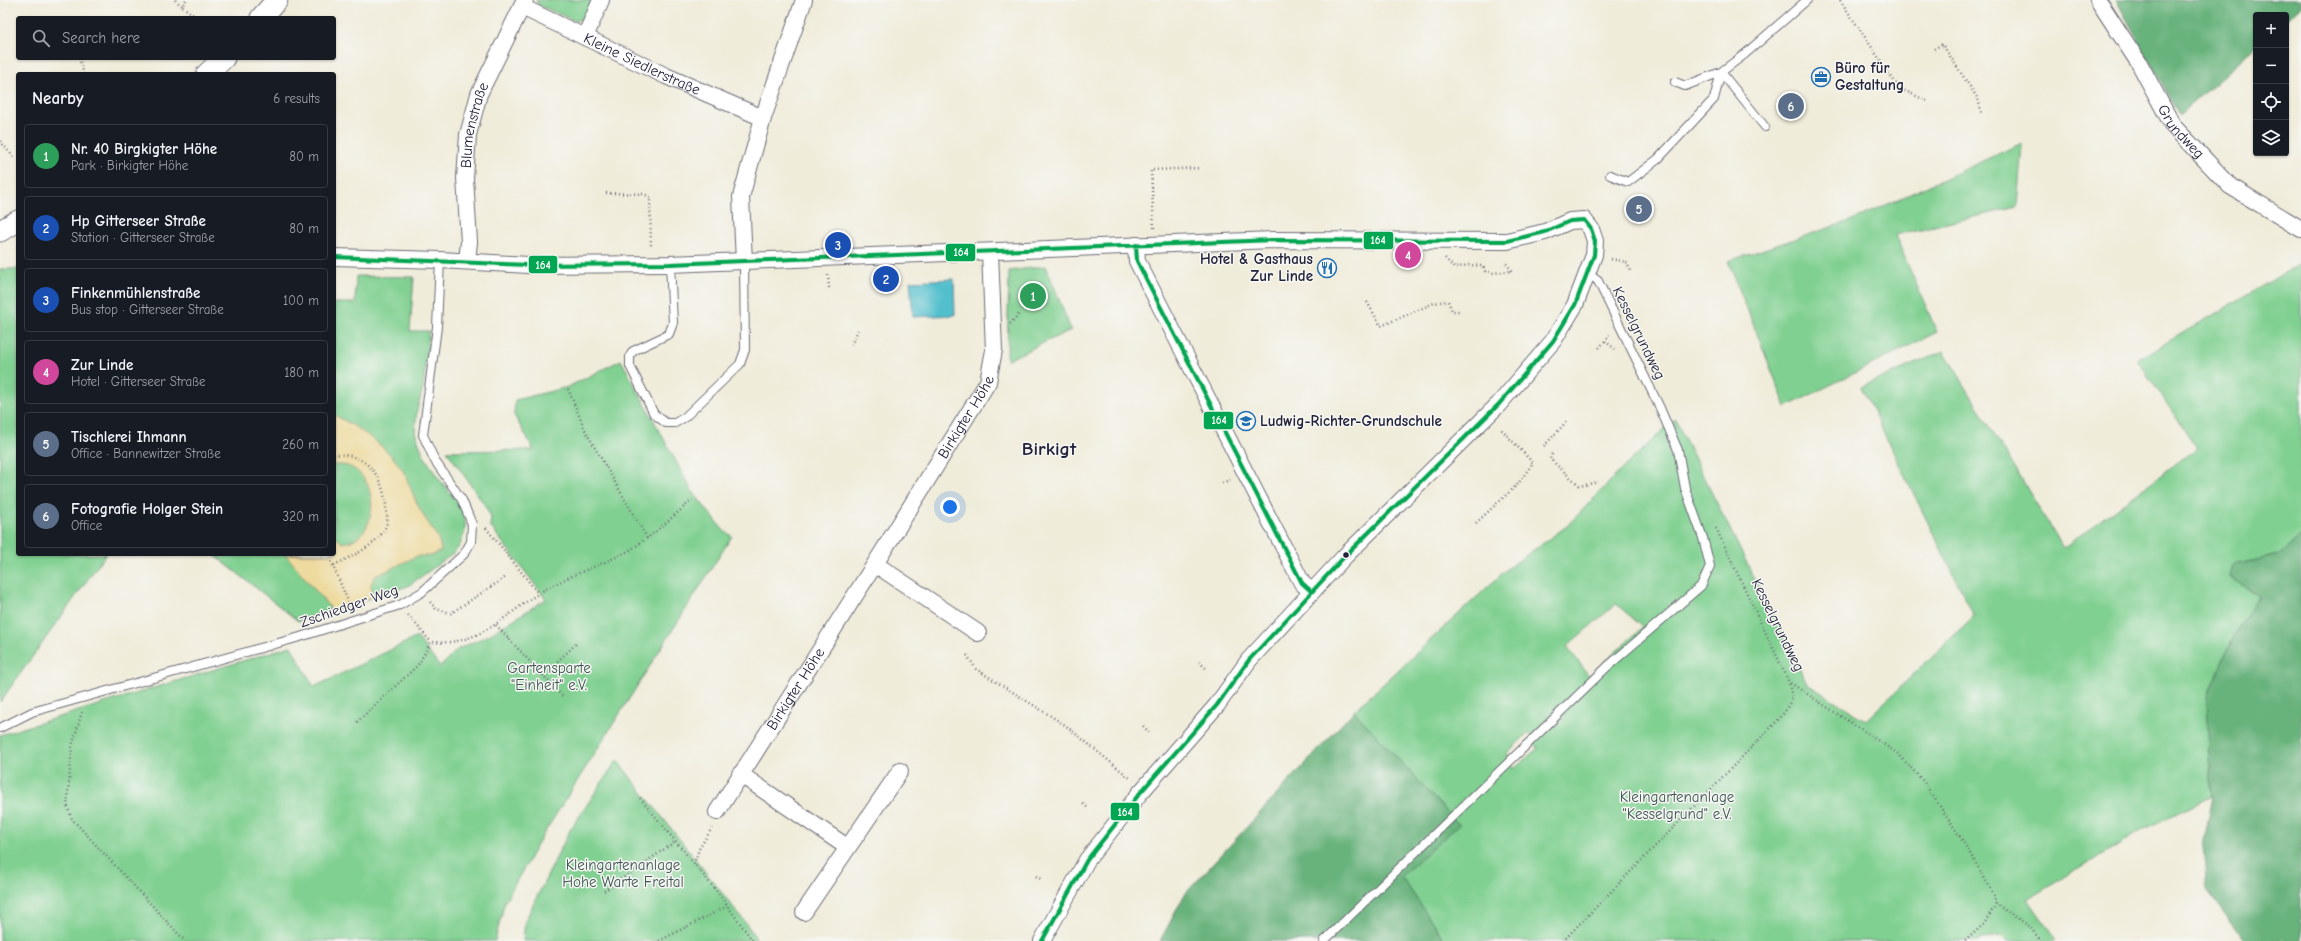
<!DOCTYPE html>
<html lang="en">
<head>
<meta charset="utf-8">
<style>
	:root { --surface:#171b24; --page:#20242c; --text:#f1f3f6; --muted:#9ea1a6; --line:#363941; --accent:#1f6fb2 }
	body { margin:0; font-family:"Comic Neue",sans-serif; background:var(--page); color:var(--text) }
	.controls { position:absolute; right:12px; top:12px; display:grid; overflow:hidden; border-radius:4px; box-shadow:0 1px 3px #0004 }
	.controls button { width:36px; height:36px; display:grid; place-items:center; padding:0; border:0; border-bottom:1px solid var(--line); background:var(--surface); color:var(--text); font:20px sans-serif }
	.you { position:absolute; left:950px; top:507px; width:14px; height:14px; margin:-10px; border:3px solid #fff; border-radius:50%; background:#1a73e8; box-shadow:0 0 0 6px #1a73e833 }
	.badge { display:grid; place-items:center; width:26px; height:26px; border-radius:50%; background:var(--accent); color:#fff; font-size:13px; font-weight:700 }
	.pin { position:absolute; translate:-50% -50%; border:2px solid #fff; box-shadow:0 1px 4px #0006 }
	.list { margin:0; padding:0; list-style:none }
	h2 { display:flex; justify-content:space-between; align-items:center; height:52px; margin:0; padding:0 16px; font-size:17px }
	h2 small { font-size:13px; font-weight:400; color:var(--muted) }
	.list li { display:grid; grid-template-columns:26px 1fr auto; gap:12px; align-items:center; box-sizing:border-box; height:64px; margin:0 8px 8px; padding:0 8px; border:1px solid var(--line); border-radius:4px }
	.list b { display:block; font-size:15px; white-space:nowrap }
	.list p { margin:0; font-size:13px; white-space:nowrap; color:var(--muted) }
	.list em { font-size:13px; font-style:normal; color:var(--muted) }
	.icon { flex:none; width:22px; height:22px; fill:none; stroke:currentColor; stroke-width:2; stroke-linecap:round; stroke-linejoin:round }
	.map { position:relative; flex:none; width:2301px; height:941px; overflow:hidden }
	.search { position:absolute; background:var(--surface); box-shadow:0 1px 3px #0004; left:16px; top:16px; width:320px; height:44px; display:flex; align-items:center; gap:10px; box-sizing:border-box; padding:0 14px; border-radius:4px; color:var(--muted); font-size:15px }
	.panel { position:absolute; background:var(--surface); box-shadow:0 1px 3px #0004; left:16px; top:72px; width:320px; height:484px; border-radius:4px }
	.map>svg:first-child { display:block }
	.green { fill:#80d091; stroke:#517966; fill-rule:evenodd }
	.forest { fill:#68b27b; stroke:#456a5b }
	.sand { fill:#eeda9e; stroke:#887e6c }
	.water { fill:#53bfcd; stroke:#3a7084 }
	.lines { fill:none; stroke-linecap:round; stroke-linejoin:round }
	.service-casing { stroke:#6a6973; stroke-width:10 }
	.minor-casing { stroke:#6a6973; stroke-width:18 }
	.tertiary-casing { stroke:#6a6973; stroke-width:23 }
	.path { stroke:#6a6973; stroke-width:2.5; stroke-dasharray:1 3; stroke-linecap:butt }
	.service { stroke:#fff; stroke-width:8 }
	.minor { stroke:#fff; stroke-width:16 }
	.tertiary { stroke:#fff; stroke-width:21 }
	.bus-1-casing { stroke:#f6f6f2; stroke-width:7 }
	.bus-1 { stroke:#00a651; stroke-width:4 }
	.bus-dot { fill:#22223b; stroke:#f6f6f2; stroke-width:1.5 }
	.labels { text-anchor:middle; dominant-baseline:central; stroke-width:3; stroke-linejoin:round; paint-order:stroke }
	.street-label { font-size:15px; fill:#22223b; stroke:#f6f6f2 }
	.poi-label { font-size:15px; font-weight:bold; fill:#22223b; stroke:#f6f6f2; text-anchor:start }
	.park-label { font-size:15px; fill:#3e5655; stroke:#f6f6f2 }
	.district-label { font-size:19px; font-weight:bold; fill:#22223b; stroke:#f6f6f2 }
	.line-badge { stroke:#f6f6f2; stroke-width:1.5 }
	.badge-label { font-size:11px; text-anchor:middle; font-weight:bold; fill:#fff }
</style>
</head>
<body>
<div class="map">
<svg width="2301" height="941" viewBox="0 0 2301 941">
	<rect width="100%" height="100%" fill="#f6f6f2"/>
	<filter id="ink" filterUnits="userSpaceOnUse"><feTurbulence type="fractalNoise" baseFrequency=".025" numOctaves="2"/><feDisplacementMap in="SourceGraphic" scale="8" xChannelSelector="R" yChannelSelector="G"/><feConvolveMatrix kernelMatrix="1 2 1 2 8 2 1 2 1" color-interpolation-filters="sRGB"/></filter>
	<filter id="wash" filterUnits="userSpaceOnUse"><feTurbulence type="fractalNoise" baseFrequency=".012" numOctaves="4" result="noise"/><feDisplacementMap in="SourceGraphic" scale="16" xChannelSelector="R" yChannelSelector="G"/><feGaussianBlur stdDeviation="0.9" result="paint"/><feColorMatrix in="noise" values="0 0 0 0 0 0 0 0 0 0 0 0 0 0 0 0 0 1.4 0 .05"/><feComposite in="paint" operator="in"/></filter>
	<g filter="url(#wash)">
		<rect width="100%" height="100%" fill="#f0ecda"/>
		<path class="green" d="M536 0H593L585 18 575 21 538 5Z
			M2022 143 2017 207 1895 235 1937 332 1786 407 1728 261 1853 220Z
			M2301 263V536L2279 555 2233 565 2230 577 2259 595 2235 634 2207 697 2209 759 2213 796 2146 828 2028 899 2057 941H2007L2002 936 1983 938 1979 941H1445L1401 876 1354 711 1507 569 1567 526 1625 466 1675 419 1807 684 1866 720 1974 616 1861 387 1944 351 2063 548 2197 448 2137 360ZM1616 604 1643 627 1589 676 1567 646ZM1528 733 1538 748 1513 769 1507 753Z
			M1046 266 1071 330 1007 360 1009 271Z
			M0 269H18V554H106L0 702Z
			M356 276 414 277 410 331H429L423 388 417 410 415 432 423 454 436 475 459 504 465 518V531L460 545 454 553 408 586 298 621 213 554H334V303H355Z
			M621 360 692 491 724 531 732 536 543 835 505 901 495 941H0V735L291 646 314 687 417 637 440 667 458 649 489 635 546 599 490 526 491 517 484 504 447 451 534 450 514 415 515 400 568 387Z
			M617 760 745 922 758 941H523L525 921 570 830Z"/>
		<path class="forest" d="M2116 0H2301V6L2286 20V15H2256V46L2179 115Z
			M2301 536V941H2245L2207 890 2203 846 2213 796 2209 759 2207 697 2235 634 2259 595 2230 577 2233 565 2279 555Z
			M1354 711 1459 825 1401 876 1445 941H1160L1185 894Z"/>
		<path class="sand" d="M334 415C358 427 389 448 403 471 410 484 414 500 422 513 429 527 440 535 441 551L431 556H417L374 577 371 585 373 597 332 610 285 554H334V535L342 543C386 539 379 459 334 465Z"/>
		<path class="water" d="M954 279 955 315 913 317 910 281Z"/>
	</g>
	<g filter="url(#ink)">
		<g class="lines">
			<g class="service-casing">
				<path id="service" d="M1721 72 1765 127
					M1675 82 1685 86 1721 72 1745 54 1807 0
					M1610 175 1628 182 1658 159 1714 99 1721 72
					M670 264 673 323 669 334 633 351 630 356V366L654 414 666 423H675L685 417 740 364 745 350 744 262
					M0 728 32 712 300 637 400 605 422 592 464 554 471 542 472 524 462 500 435 461 423 435 437 327 440 260
					M1324 941 1607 667 1701 586 1710 566 1703 538 1685 488 1678 450 1660 408 1598 281 1588 273"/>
			</g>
			<g class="minor-casing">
				<g id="minor">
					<path id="s1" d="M2098 0 2139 63 2173 126 2230 186 2301 229"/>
					<path id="s2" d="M522 7 666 76 763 118"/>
					<path d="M585 37 601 0"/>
					<path d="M1136 245 1137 261 1302 583 1311 591"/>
					<path d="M334 257 440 260 528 265 670 264 1273 240 1507 241 1545 232 1570 221 1584 220 1591 229 1595 241 1594 255 1575 305 1553 341 1499 404 1345 556 1249 660 1217 705 1140 793 1087 860 1042 941"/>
					<path id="s3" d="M467 261 469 242 465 178 468 135 479 94 525 0"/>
					<path d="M744 262 741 197 763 118 804 0"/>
					<path d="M875 564 978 633"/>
					<path d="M740 774 847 847"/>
					<path id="s4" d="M717 812 875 564 988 382 994 350 990 252"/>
					<path d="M804 912 900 771"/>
				</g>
			</g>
			<g class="tertiary-casing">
				<path id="tertiary" d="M261 18 277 0
					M207 74 224 58
					M0 231 18 221"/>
			</g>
			<path class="path" d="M175 0 182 6
				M186 0 182 6 197 18
				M1840 0 1899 88 1927 101
				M1934 49 1942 44 1978 99 1982 114
				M79 58 84 74
				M0 141 15 159
				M606 193 644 194 650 197 651 248
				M1641 208 1645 212 1651 205
				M1154 228 1151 170 1201 168
				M1445 258 1454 268 1468 265 1483 266 1485 271 1492 273 1512 271 1505 262
				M1611 259 1626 262 1631 271
				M828 275 829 288
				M1367 302 1381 326 1434 303 1448 301 1452 311H1461
				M1010 324 1019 314
				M1610 335 1605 341 1615 349
				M851 345 858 330
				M1599 348 1605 341
				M568 389 586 432 647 538
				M1239 425 1246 421
				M1544 446 1567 421
				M1552 454 1550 459 1580 486 1598 482
				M1222 483 1230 480
				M1476 523 1517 485 1533 463 1500 428
				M486 528 538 593
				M1716 528 1789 682 1897 753 1923 781 1961 838 1993 893 1996 904 2029 926 2041 941
				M328 554 350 606
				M334 565C351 557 383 543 387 522 388 517 386 511 386 506 383 476 366 452 334 455
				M430 602 436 609 451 613 506 577
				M408 615 431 642
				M496 625 564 698
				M967 655 976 669 1065 725 1130 778
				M1199 662 1208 670
				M543 675 576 644
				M82 712 72 746 67 805 72 819 185 941
				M357 722 418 665 431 642C482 647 506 612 546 589 572 574 602 565 628 551 652 537 672 517 692 500
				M1143 726 1150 733
				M640 798 719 894 753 941
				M1083 804 1088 808
				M694 864 699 849 712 828
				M1036 876 1042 880
				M604 891 676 841
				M659 941 727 906
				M1563 941 1782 716 1792 699 1789 682
				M1965 941 1984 924 1996 904"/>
			<use href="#service" class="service"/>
			<use href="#minor" class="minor"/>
			<use href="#tertiary" class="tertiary"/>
			<g class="bus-1-casing">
				<path id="bus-1" d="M1136 245 1137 261 1302 583 1311 591
					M334 257 528 265 670 264 1273 240 1507 241 1545 232 1570 221 1584 220
					M1042 941 1087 860 1140 793 1217 705 1249 660 1345 556 1499 404 1553 341 1575 305 1594 255 1595 241 1591 229 1584 220"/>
			</g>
			<use href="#bus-1" class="bus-1"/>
		</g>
	</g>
	<defs>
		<g id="office-ring" transform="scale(1)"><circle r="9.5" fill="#f6f6f2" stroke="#1f6fb2" stroke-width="1.5"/><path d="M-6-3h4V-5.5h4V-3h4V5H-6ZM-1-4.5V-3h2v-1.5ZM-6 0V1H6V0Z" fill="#1f6fb2"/></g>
		<g id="restaurant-ring" transform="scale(1)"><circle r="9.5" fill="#f6f6f2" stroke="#1f6fb2" stroke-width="1.5"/><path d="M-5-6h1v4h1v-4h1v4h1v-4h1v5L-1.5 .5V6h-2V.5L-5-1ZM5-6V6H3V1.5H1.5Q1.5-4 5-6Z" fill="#1f6fb2"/></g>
		<g id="school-ring" transform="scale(1)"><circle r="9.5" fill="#f6f6f2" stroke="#1f6fb2" stroke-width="1.5"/><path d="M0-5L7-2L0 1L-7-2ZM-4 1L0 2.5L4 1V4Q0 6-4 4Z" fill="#1f6fb2"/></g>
	</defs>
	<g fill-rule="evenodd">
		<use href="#office-ring" x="1821" y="77"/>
		<use href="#restaurant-ring" x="1327" y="268"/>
		<use href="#school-ring" x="1246" y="421"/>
	</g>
	<circle class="bus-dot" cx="1346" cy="555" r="3.5"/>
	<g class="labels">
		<g class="street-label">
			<text stroke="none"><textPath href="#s2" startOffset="133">Kleine Siedlerstraße</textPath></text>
			<text stroke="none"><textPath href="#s3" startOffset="137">Blumenstraße</textPath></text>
			<text stroke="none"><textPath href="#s1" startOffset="156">Grundweg</textPath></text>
			<text transform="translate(1639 333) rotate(64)">Kesselgrundweg</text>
			<text stroke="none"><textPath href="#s4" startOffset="467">Birkigter Höhe</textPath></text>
			<text transform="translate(349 606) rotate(-19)">Zschiedger Weg</text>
			<text transform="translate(1778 625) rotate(64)">Kesselgrundweg</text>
			<text stroke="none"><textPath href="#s4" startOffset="146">Birkigter Höhe</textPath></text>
		</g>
		<g class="poi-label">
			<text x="1835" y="68">Büro für<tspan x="1835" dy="17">Gestaltung</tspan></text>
			<text x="1313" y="259" text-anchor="end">Hotel &amp; Gasthaus<tspan x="1313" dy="17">Zur Linde</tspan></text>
			<text x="1260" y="421">Ludwig-Richter-Grundschule</text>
		</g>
		<g class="park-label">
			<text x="549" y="668">Gartensparte<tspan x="549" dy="17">"Einheit" e.V.</tspan></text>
			<text x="1677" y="797">Kleingartenanlage<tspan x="1677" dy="17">"Kesselgrund" e.V.</tspan></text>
			<text x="623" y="865">Kleingartenanlage<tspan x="623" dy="17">Hohe Warte Freital</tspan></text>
		</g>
		<g class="district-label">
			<text x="1049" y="449">Birkigt</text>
		</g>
	</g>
	<g class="line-badge">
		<rect x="1363" y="231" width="31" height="19" rx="4" fill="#00a651"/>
		<rect x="945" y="243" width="31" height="19" rx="4" fill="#00a651"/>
		<rect x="528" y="255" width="30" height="19" rx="4" fill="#00a651"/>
		<rect x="1203" y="411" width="31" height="19" rx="4" fill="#00a651"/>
		<rect x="1110" y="802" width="30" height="19" rx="4" fill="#00a651"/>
	</g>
	<g class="badge-label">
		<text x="1378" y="244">164</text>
		<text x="961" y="256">164</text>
		<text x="543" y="269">164</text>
		<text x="1219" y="424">164</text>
		<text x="1125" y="816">164</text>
	</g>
</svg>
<div class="controls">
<button>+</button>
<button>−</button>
<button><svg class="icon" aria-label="locate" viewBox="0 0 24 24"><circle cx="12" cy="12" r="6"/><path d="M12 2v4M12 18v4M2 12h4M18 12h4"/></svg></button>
<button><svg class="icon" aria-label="layers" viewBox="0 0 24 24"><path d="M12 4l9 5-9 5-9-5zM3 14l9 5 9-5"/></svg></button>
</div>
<div class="you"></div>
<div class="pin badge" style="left:1033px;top:296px;background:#2e9e5b">1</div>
<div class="pin badge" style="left:886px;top:279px;background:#1a4fb4">2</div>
<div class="pin badge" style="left:838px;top:245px;background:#1a4fb4">3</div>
<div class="pin badge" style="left:1408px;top:255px;background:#d1479c">4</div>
<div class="pin badge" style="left:1639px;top:209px;background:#5c6f8a">5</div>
<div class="pin badge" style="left:1791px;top:106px;background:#5c6f8a">6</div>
<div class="search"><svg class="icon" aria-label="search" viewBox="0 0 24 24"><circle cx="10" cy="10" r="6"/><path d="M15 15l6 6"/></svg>Search here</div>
<section class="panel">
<h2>Nearby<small>6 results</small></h2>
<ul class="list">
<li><span class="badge" style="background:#2e9e5b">1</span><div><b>Nr. 40 Birgkigter Höhe</b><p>Park · Birkigter Höhe</p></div><em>80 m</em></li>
<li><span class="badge" style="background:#1a4fb4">2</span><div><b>Hp Gitterseer Straße</b><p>Station · Gitterseer Straße</p></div><em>80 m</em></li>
<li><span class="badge" style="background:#1a4fb4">3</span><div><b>Finkenmühlenstraße</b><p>Bus stop · Gitterseer Straße</p></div><em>100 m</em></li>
<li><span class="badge" style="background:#d1479c">4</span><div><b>Zur Linde</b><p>Hotel · Gitterseer Straße</p></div><em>180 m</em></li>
<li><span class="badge" style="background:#5c6f8a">5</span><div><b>Tischlerei Ihmann</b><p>Office · Bannewitzer Straße</p></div><em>260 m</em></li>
<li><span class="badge" style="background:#5c6f8a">6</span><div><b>Fotografie Holger Stein</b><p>Office</p></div><em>320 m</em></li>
</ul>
</section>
</div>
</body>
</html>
